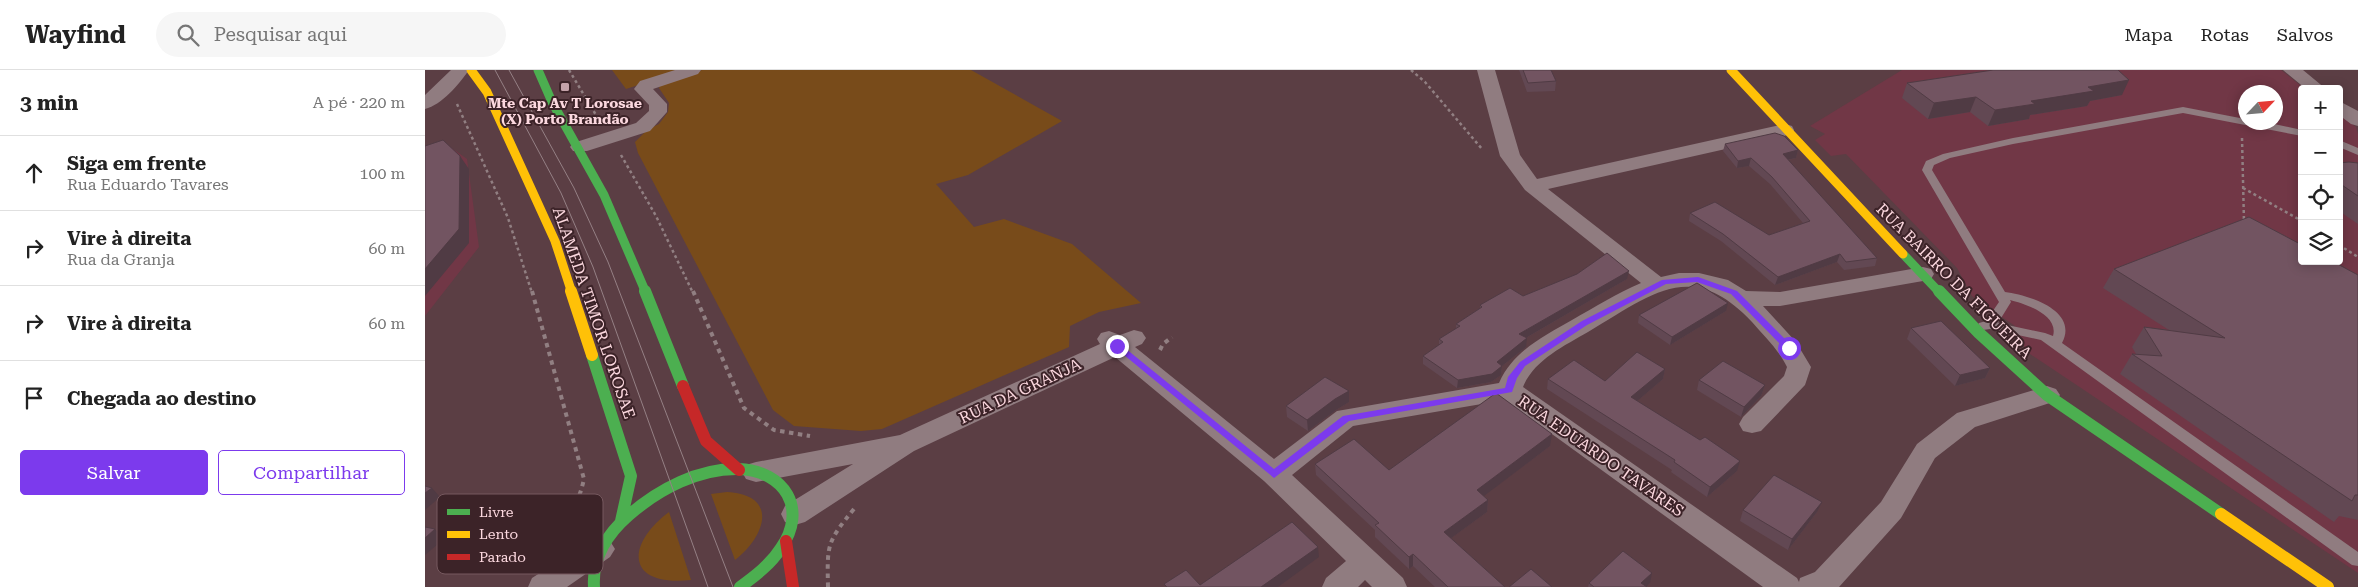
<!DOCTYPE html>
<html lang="pt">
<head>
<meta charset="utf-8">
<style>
	:root { --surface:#fff; --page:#f6f6f6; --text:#222; --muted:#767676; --line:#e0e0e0; --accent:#7c3aed }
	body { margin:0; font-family:"Roboto Serif",serif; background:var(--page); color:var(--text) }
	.controls { position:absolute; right:15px; top:15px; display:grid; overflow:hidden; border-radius:5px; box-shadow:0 2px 12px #0003 }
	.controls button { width:45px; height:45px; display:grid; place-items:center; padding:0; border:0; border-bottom:1px solid var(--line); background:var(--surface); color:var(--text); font:25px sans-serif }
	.compass { position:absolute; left:1813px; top:15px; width:45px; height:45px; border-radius:50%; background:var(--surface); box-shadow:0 2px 12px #0003; rotate:64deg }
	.stop { position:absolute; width:15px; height:15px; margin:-11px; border:4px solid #7c3aed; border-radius:50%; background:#fff }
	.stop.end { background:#7c3aed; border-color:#fff; box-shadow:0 1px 5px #0008 }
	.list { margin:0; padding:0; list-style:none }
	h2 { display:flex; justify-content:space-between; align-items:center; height:65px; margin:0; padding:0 20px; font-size:21px }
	h2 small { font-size:16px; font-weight:400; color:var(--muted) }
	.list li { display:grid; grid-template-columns:32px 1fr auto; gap:15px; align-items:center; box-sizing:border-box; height:75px; padding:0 20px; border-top:1px solid var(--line) }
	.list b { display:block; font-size:19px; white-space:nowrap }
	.list p { margin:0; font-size:16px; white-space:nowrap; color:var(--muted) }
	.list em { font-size:16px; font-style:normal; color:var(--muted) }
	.actions { display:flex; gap:10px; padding:15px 20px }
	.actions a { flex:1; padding:11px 0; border:1px solid var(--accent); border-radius:5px; text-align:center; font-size:18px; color:var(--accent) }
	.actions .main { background:var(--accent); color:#fff }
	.icon { flex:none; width:28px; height:28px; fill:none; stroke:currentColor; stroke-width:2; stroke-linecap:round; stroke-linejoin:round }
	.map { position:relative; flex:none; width:1933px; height:517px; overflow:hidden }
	header { display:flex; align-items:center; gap:30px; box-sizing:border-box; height:70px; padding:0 25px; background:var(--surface); border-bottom:1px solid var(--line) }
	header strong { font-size:24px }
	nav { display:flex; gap:28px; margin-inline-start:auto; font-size:18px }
	.search { width:350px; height:45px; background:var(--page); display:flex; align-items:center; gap:12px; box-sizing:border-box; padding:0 18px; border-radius:28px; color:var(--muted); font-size:19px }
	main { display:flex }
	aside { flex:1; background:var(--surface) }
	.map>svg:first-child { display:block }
	.built { fill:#713746; fill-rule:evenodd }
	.green { fill:#784b1a }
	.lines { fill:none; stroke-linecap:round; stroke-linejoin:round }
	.path-far1 { stroke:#917f82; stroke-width:2.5; stroke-dasharray:3 3; stroke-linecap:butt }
	.path { stroke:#917f82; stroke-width:4; stroke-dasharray:4.5 4.5; stroke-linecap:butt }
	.lane { fill:#907c80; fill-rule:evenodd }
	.street { fill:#907c80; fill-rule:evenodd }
	.fast-far1 { stroke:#4caf50; stroke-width:9 }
	.fast { stroke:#4caf50; stroke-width:12 }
	.slow-far1 { stroke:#ffc107; stroke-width:9 }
	.slow { stroke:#ffc107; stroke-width:12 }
	.jam { stroke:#c62828; stroke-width:12 }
	.tram { stroke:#958085; stroke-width:1 }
	.wall { fill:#624853 }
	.shaded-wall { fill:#503b44 }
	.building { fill:#725461; stroke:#503b44 }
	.route { fill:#7c3aed }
	.poi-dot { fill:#c4a2a9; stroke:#3c2328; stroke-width:2 }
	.labels { text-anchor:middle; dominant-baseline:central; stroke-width:4; stroke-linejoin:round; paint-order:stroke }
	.far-poi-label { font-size:14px; font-weight:bold; fill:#fcd8df; stroke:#3c2328 }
	.street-label { font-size:16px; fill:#fcd8df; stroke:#3c2328 }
	.key { fill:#3c2328; stroke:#76595f; stroke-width:1 }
	.key-label { font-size:14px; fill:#fcd8df }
</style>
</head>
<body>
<header>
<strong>Wayfind</strong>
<div class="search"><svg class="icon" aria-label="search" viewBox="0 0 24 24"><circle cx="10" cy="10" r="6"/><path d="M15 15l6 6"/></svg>Pesquisar aqui</div>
<nav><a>Mapa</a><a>Rotas</a><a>Salvos</a></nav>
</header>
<main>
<aside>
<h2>3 min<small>A pé · 220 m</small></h2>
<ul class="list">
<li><svg class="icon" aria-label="ahead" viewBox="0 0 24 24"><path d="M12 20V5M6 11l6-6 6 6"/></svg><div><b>Siga em frente</b><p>Rua Eduardo Tavares</p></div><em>100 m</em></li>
<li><svg class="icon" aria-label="right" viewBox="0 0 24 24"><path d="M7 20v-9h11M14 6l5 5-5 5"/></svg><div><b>Vire à direita</b><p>Rua da Granja</p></div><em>60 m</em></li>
<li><svg class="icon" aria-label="right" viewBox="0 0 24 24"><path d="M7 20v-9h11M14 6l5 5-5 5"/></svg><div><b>Vire à direita</b></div><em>60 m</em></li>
<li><svg class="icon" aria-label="arrive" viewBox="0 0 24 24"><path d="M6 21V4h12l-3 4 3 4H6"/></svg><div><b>Chegada ao destino</b></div></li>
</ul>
<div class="actions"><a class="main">Salvar</a><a>Compartilhar</a></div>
</aside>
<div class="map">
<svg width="1933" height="517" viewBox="0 0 1933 517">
	<rect width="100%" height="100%" fill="#5b3e44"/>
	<path class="built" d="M1477 0H1856L1880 19H1877V191H1914V44L1931 57 1933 64V503L1602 282 1590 256 1547 226 1532 198 1421 84 1406 86 1390 70 1400 64 1385 56ZM1820 22H1850V52H1820Z
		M24 76 42 89 54 177 0 246V83Z"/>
	<path class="green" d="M187 0H259L201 19Z
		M277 0H546L637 51 543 105 511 114 549 157 579 149 647 174 716 233 674 242 645 256 644 277 457 359 436 361 369 356 348 340 213 83 210 72 222 60 234 54 243 42 244 33 234 18 236 14Z
		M302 422C355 425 340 467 310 490L286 424Z
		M244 442 266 510C201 517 200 475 244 442Z"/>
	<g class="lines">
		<path class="path-far1" d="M144 0 174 50
			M986 0 1000 12 1057 79
			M32 34 83 148 107 223
			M1817 68 1819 152
			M196 85 231 146 268 223
			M1818 118 1877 151
			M1914 175 1933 187"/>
		<path class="path" d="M107 221 159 409C152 440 137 462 115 484
			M268 221 319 338 349 360 385 366
			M735 280 738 274 747 267
			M403 517C402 474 402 472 429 439"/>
		<path class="lane" d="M1758 37 1820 49V52H1840L1877 60V66L1758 43 1588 74 1525 88 1509 95 1507 100 1580 222C1604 225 1654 241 1637 273L1933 482V496L1927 495 1616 270 1565 259 1558 260 1552 256 1554 253 1561 251 1574 232 1497 100 1501 91 1518 84 1588 68ZM1585 230C1601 234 1634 245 1628 266L1620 263 1573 253 1586 232Z
			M1914 70 1933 78V85L1914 77Z"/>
		<path class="street" d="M26 0H44C34 14 17 35 0 39V25Z
			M250 0H276L273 4 228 19 242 34V42L225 61 162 81H148L145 77 148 73 211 53 224 41V35L209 19 215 11Z
			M1052 0H1070L1095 85 1112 109 1360 54 1367 56 1369 60 1367 64 1123 119 1236 207 1254 203H1274L1303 210 1321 221 1355 222 1498 197 1506 199 1509 204 1506 209 1498 211 1355 236H1338L1371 272 1386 297 1380 315 1336 361 1327 363 1318 361 1314 354 1318 347 1359 306 1362 297C1354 280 1339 266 1327 252 1266 187 1226 225 1163 262 1139 276 1109 290 1098 317L1372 508 1374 512 1375 508 1390 502 1456 432 1492 374 1532 343 1622 316 1631 319 1635 325 1631 331 1550 357 1510 388 1476 448 1414 517H1338L1080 330 928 356 867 405 978 508 982 517H947L940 510 933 517H897L901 508 921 491 839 411 690 287 489 381 380 452 370 455 360 452 356 444 360 436 428 394 331 412 321 409 317 402 321 395 331 392 475 365 675 274 672 269 676 263 684 261 695 265 709 260 717 262 721 268 717 274 710 277 849 389 912 341 1074 313C1088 281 1119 266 1147 250 1170 237 1192 223 1216 213L1100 120 1075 86Z
			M1858 0H1878L1901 19H1881Z
			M1914 31 1933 41V56L1926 54 1914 45Z
			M175 467 185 471 190 479 185 487 142 517H103L107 508 165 471Z"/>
		<path class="fast-far1" d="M113 0 127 32 179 125 221 223
			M1478 184 1515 223"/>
		<path class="fast" d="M220 221 258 316
			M1514 221 1554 263 1622 325 1796 444
			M167 285 206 406 196 451
			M169 517C167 487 182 464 204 445 234 419 274 398 314 399 360 401 383 439 356 478 346 494 330 506 315 517"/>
		<path class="slow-far1" d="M46 0 62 22 130 171 147 223
			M1306 0 1478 184"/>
		<path class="slow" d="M146 221 167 285
			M1796 444 1903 517"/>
		<path class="jam" d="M258 316 281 371 314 400
			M361 471 368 517"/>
		<path class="tram" d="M70 0 136 123 168 197 283 517
			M84 0 149 118 183 192 308 517"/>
	</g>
	<path class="wall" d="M1094 0H1126L1131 11 1130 21 1102 22Z
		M1482 13 1697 25 1665 31 1662 36 1605 45 1604 49 1563 56 1545 42 1503 49 1477 28Z
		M1300 74 1373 80 1371 88 1363 90 1452 188 1450 196 1419 200 1412 192 1350 215 1296 171 1264 151 1265 143 1344 165 1378 153 1345 114 1324 96 1312 98 1298 81Z
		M1914 93H1933V154L1914 141Z
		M1689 199 1933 205V450L1914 446 1909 452 1695 304 1707 284H1711L1707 277 1719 257 1744 260 1678 218Z
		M1202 209 1101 268V277L1077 296 1076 305 1066 312 1032 318 998 294V286L1014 275V269L1031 259V254L1055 238V235L1098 226Z
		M1301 241 1245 275 1213 253 1214 245Z
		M1486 258 1565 298 1560 308 1530 316 1482 269Z
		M1240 299 1238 309 1212 331 1312 401 1282 427 1246 402 1247 400 1122 319 1123 309 1180 311Z
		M1274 310 1340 315 1336 326 1316 347 1272 320Z
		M924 332 911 340 883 361 862 347 861 336Z
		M1125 376 1058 426 1063 430 1062 442 1026 468 1080 517H1010L988 496 984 499 950 467V460L891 405 890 394 964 400Z
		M1318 440 1392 442 1363 480 1315 451Z
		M1164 513H1225L1221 516 1222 517H1163Z"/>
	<path class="shaded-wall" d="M1704 10 1697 25 1665 31 1662 36 1605 45 1604 49 1563 56 1570 40 1663 17Z
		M1551 27 1545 42 1503 49 1509 33Z
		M1373 80 1371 88 1356 91 1358 84Z
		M35 86 44 99V173L0 226V199Z
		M1326 88 1324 96 1312 98 1313 91Z
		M1415 184 1412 192 1350 215 1353 207Z
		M1204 201 1202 209 1094 272V264Z
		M1303 233 1301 241 1245 275 1247 267Z
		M1102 268 1101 277 1077 296 1076 305 1066 312 1032 318 1033 310Z
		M1565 298 1560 308 1530 316 1535 305Z
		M1240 299 1238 309 1204 338 1206 327Z
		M1340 315 1336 326 1316 347 1319 337Z
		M924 321V332L911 340 883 361 882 350 910 329Z
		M1127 364 1125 376 1051 432 1052 420Z
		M1315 391 1312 401 1282 427 1285 417Z
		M7 418 15 427 0 440V423Z
		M1063 430 1062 442 1018 474 1019 462Z
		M1397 432 1392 442 1363 480 1367 469Z
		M10 459 19 469 0 485V468Z
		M893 477 894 487 853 517H836Z
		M988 484V496L984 499V487Z
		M1227 503 1225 513 1221 517 1216 513Z"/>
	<path class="building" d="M1098 0H1126L1131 11 1103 13Z
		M1568 0H1693L1704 10 1663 17 1669 21 1606 31 1610 34 1570 40 1551 27 1509 33 1482 13Z
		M1350 63 1359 66 1373 80 1358 84 1452 188 1421 192 1415 184 1353 207 1298 164 1265 143 1290 132 1344 165 1385 151 1347 107 1326 88 1313 91 1300 74Z
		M18 70 35 86 34 159 0 199V76Z
		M1924 92 1933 93V126L1914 113V93Z
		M1824 147 1877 175V191H1907L1933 205V425H1930L1927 431 1707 284 1737 286 1719 257 1800 268 1689 199Z
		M1182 183 1204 201 1094 264 1102 268 1072 292 1077 296 1067 304 1033 310 998 286 1018 272 1014 269 1035 256 1031 254 1057 237 1055 235 1085 218 1098 226 1152 204Z
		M1272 213 1303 233 1247 267 1214 245Z
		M1516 251 1565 298 1535 305 1486 258Z
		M1212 282 1240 299 1206 327 1275 370 1280 367 1315 391 1285 417 1249 392 1250 390 1123 309 1149 290 1180 311Z
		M1298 291 1340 315 1319 337 1274 310Z
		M900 307 924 321 910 329 882 350 861 336Z
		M1071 323 1127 364 1052 420 1063 430 1019 462 1080 517H1023L988 484 984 487 950 455 954 453 890 394 929 369 964 400Z
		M1349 405 1397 432 1367 469 1318 440Z
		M0 416 7 418 0 423Z
		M867 452 893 477 836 517H742L739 514 761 500 775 515Z
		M0 457 10 459 0 468Z
		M1198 481 1227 503 1216 513 1222 517H1169L1164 513Z
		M1106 499 1127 517H1084Z"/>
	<path class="route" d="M1273 207 1312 221 1367 276V280H1361L1306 224 1272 212 1241 214 1162 255 1100 296 1092 308 1087 322 924 351 849 408 688 276 695 274 849 399 918 346 1080 318 1083 307 1095 292 1157 251 1237 210Z"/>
	<rect class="poi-dot" x="135" y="12" width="10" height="10" rx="2.5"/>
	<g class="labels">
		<g class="far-poi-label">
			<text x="140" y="33">Mte Cap Av T Lorosae<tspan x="140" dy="16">(X) Porto Brandão</tspan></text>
		</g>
		<g class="street-label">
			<text transform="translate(1529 211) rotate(45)">RUA BAIRRO DA FIGUEIRA</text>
			<text transform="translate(169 243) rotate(71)">ALAMEDA TIMOR LOROSAE</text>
			<text transform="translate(595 321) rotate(-25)">RUA DA GRANJA</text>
			<text transform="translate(1176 386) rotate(35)">RUA EDUARDO TAVARES</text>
		</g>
	</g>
	<rect x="12" y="424" width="166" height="80" rx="8" class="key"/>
	<rect x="22" y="439" width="23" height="6" fill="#4caf50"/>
	<rect x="22" y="461" width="23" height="7" fill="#ffc107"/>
	<rect x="22" y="484" width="23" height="6" fill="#c62828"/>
	<g class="key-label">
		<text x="54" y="447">Livre</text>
		<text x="54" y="469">Lento</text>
		<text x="54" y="492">Parado</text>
	</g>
</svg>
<div class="controls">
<button>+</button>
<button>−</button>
<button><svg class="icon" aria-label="locate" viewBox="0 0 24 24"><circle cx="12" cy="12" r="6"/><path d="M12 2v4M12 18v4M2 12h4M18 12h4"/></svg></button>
<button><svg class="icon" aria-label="layers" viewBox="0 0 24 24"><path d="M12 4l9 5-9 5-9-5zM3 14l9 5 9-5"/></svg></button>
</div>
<svg class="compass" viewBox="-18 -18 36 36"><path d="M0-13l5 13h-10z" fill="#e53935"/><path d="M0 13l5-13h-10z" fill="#767676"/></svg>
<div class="stop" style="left:1364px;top:278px"></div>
<div class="stop end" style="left:692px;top:276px"></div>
</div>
</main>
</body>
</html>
